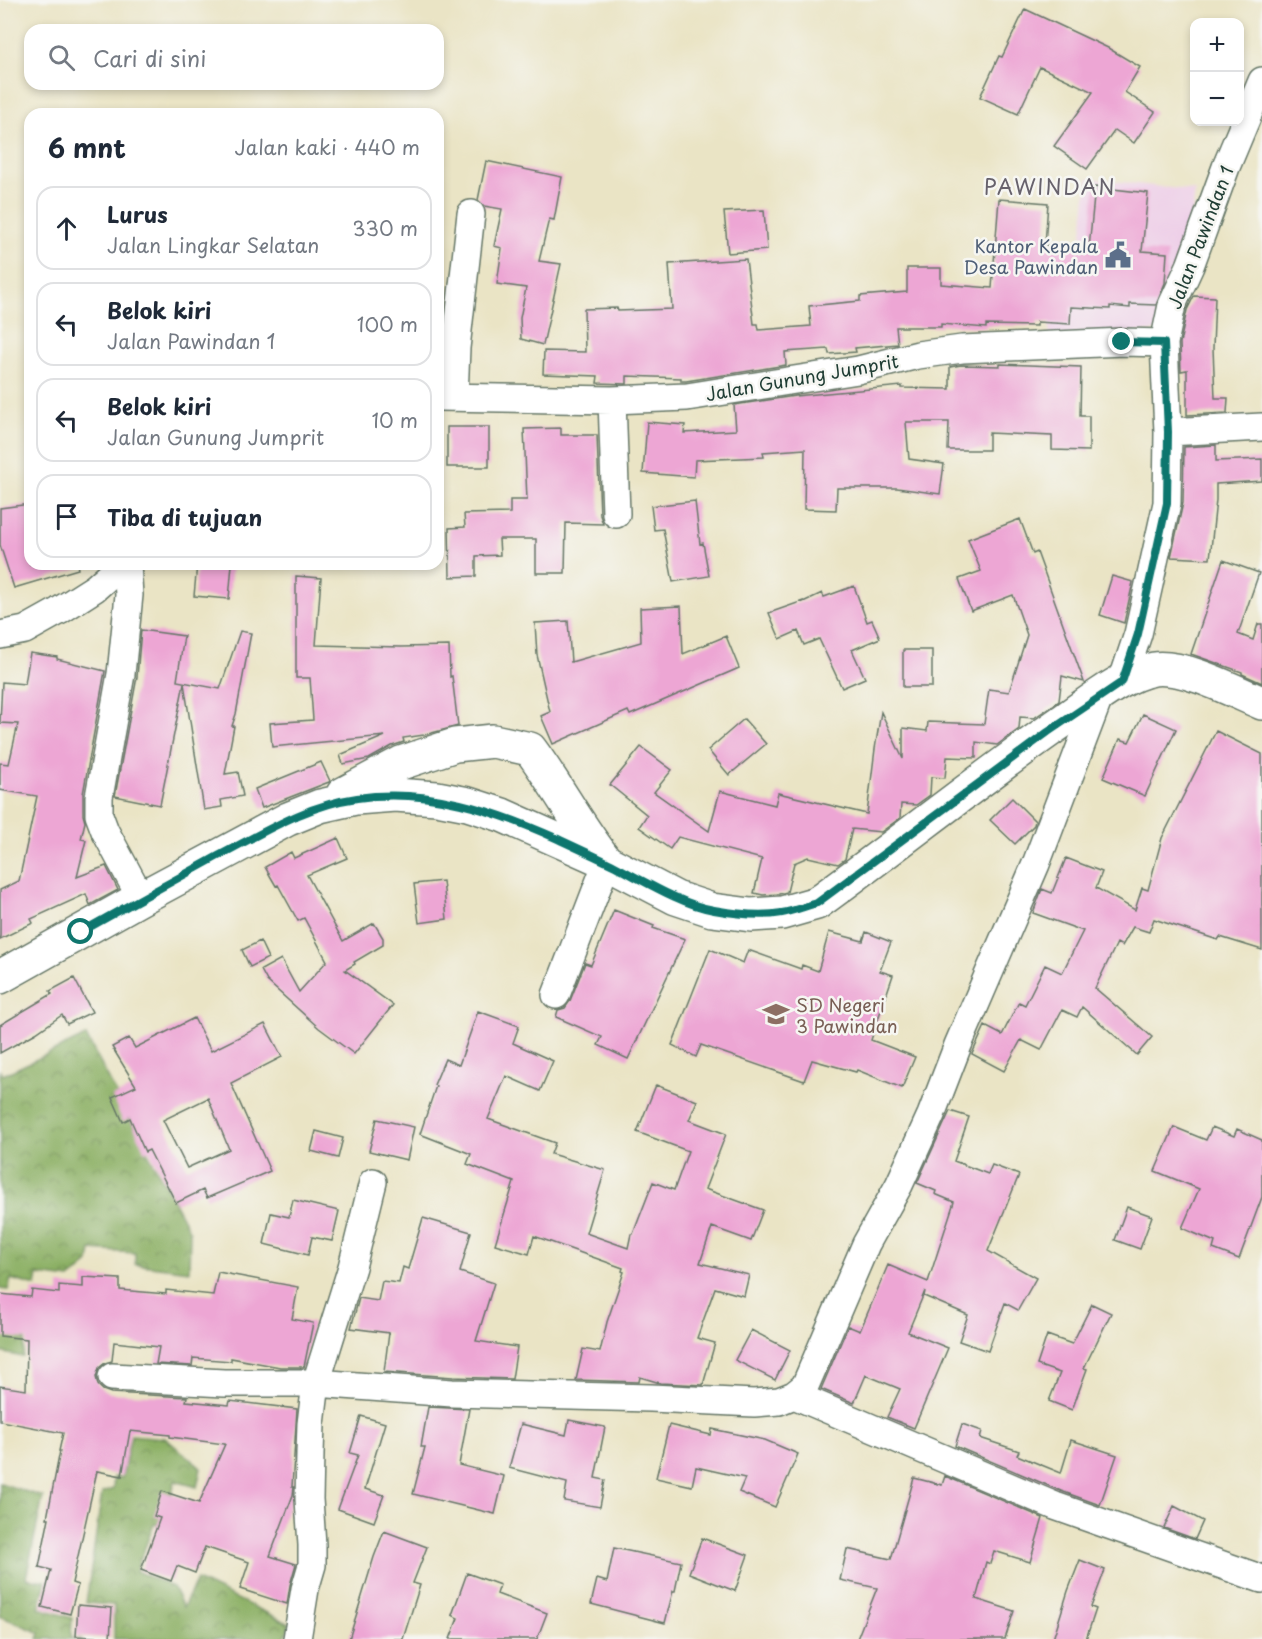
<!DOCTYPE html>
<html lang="id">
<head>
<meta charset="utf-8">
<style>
	:root { --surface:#fff; --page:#f2f2f3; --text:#1f2937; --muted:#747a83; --line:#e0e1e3 }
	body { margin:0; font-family:"Playpen Sans",sans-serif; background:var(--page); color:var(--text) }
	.controls { position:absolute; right:18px; top:18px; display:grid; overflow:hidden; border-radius:12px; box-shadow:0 3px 9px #0003 }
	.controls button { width:54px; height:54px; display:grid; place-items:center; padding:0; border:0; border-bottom:2px solid var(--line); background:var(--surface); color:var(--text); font:30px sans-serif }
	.stop { position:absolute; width:18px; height:18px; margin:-14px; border:4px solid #0f766e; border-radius:50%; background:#fff }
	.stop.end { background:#0f766e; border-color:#fff; box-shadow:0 2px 6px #0008 }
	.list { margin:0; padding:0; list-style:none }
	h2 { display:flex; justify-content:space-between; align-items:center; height:78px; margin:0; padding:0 24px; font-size:26px }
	h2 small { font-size:20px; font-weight:400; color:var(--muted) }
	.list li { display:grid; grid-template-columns:39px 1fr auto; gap:18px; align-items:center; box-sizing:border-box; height:84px; margin:0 12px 12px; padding:0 12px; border:2px solid var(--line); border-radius:18px }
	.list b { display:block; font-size:22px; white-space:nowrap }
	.list p { margin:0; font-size:20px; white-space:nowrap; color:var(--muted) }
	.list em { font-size:20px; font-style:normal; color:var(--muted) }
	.icon { flex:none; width:33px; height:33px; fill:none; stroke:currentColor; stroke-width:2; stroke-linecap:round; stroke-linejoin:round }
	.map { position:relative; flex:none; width:1262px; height:1639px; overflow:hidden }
	.search { position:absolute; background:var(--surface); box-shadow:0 3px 9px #0003; left:24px; top:24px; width:420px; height:66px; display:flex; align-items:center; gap:15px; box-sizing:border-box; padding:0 21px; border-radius:18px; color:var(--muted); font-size:22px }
	.panel { position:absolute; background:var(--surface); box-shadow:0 3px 9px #0003; left:24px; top:108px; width:420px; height:462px; border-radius:18px }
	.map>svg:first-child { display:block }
	.built { fill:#eed0e8 }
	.forest { fill:url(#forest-crowns); stroke:#56764c; stroke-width:1.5 }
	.building { fill:#eda6d4; fill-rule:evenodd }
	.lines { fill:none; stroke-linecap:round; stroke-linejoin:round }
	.minor-casing { stroke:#667767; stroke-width:30 }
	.tertiary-casing { stroke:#667767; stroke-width:36 }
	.minor { stroke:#fff; stroke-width:27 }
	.tertiary { stroke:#fff; stroke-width:33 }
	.route { stroke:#0f766e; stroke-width:8 }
	.labels { text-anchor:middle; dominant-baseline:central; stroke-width:5; stroke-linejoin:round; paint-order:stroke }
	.street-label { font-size:18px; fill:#1f3d34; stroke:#f6f6f2 }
	.service-label { font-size:18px; fill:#4e5e75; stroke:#f6f6f2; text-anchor:end }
	.education-label { font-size:18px; fill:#785e54; stroke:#f6f6f2; text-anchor:start }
	.quarter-label { font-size:21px; letter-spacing:1.5px; fill:#67626c; stroke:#f6f6f2 }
</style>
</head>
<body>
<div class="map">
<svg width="1262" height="1639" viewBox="0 0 1262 1639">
	<defs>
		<pattern id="forest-crowns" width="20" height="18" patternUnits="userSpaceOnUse" patternTransform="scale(1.5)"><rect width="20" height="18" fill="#8cb065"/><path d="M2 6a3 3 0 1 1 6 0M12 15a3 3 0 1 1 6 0" fill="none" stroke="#729054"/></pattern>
	</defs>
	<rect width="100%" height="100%" fill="#f6f6f2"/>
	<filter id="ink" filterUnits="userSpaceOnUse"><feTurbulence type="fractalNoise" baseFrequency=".0167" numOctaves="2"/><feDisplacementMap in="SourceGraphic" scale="12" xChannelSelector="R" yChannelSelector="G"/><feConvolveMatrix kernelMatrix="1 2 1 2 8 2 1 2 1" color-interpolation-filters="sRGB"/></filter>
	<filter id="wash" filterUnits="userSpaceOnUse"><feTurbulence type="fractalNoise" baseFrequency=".008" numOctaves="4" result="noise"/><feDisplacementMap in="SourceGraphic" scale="24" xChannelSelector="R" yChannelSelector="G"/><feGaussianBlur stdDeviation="1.35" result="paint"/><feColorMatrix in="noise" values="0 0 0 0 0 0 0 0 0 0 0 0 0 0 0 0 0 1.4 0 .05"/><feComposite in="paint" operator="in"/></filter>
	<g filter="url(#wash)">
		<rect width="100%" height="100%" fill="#eae4c5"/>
		<path class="built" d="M1088 178 1195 191 1185 268 1157 331 1049 339 1050 241 1081 242Z"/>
		<path class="forest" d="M86 1036 190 1232 189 1271 135 1264V1253L91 1250 89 1263 70 1279 38 1275 36 1286 11 1279 8 1290 0 1289V1071L3 1075Z
			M0 1330 26 1333 23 1357 0 1352Z
			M131 1435 165 1438 201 1468 197 1487 175 1481 163 1526 154 1524 136 1571 173 1587 183 1607 197 1580 290 1624 284 1639H114V1605L86 1603 102 1493 113 1489 114 1477 122 1478Z
			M0 1483 43 1497 26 1578 46 1581 39 1608 72 1618 71 1638 82 1639H38L40 1633 0 1616Z"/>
		<g id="blocks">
			<path class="building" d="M1025 9 1108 48 1140 67 1125 92 1155 112 1134 143 1115 130 1087 169 1054 146 1093 92 1040 67 1018 114 980 97 999 56 1002 57Z
				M486 161 562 177 554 220 549 219 539 261 561 264 543 345 521 339 520 318 526 288 497 284 502 248 494 246 502 209 484 206 478 200Z
				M1095 187 1148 193 1142 251 1167 253 1165 283 1156 305 1130 304V308L1110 306V309L1071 307 1070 324 1037 322V326L986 325V328L941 324V327H896L898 344 855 348 856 352 829 354 828 349 785 352 786 365 686 381H681V378L627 376V384L597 383 598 376 543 374 544 351 585 352 584 309 617 308 618 311 672 309 669 264 746 259 754 324H758L759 330 811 326 809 306 860 301V296L907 292V268H941V284L992 288 999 199 1048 203 1045 245 1089 248Z
				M764 210 767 250 728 253 724 212Z
				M1194 296 1215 297 1213 348 1215 398H1228L1227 413 1187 415V370L1181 371 1180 343 1187 310Z
				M1000 364 1081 367 1080 416H1089V451L1052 450V436L989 433V450H948L949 422H906L909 459 944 464 940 494 897 488H837L836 510 804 509 805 449 763 452 764 457 695 460 694 477 643 473 647 422 685 425 684 433 736 430 734 405 795 396 902 386V388L950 389V367L961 365 1000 366Z
				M447 427H489V467H447Z
				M561 428V435H597L600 515 603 524 566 523 565 573H536V539H499L500 555 476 556V576L450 577 449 528 465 527 464 514 510 513V500H527L524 429Z
				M1216 445V461L1262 459V481L1216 484V500L1210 559 1171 557 1183 503 1184 447Z
				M695 501 700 544 703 543 709 576 673 582 663 529 654 530 651 506Z
				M30 504V564H77L78 569 14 588 0 545V508Z
				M1020 519 1033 554 1037 552 1084 682 1062 676 1059 701 1034 718 1020 717 1019 729 997 745 976 742V758L947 757 945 778 931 777 930 795 916 805 901 804 900 818 881 832 852 829 845 859 838 864 808 857 794 863 787 892 779 894 763 895 754 893 762 859 678 837 670 849 639 827 647 815 610 785 641 747 672 770 654 792 709 831 720 791 775 805 778 793 867 814 875 749 881 712 903 759V728L927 731 928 722 984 724 989 689 1009 692 1027 635 1013 595 971 611 959 579 981 571 968 539Z
				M1223 560 1259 573 1238 634 1253 640 1258 624H1262V683L1242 674V672L1191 654Z
				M197 564H232L229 599 194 596Z
				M296 576 321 578 316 645 401 647 449 646 450 677 452 676 458 726 424 735 403 738 404 742 392 746 369 759 343 764 340 755 385 736 272 747 270 723 313 720 310 678H296Z
				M1112 576 1133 582 1124 623 1100 615Z
				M854 586 867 622 872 620 880 638 852 650 865 678 842 688 819 639 804 645 798 631 780 639 769 613 803 601V602L822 593 824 597Z
				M681 606 683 654 726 636 739 668 630 715 628 711 553 744 541 716 550 712 537 655 535 623 568 621 571 662 641 642 640 608Z
				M141 630 184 636 177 681 220 689 240 631 251 633 236 714 232 726H234L225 774 238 772 243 796 221 800 222 807 204 810 184 683 160 805 115 796 137 677Z
				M903 650H932V687H903Z
				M30 653 57 657V659L105 671 83 794V815L85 822 81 839 86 840 77 877 106 866 118 890 90 905 86 894 31 919 33 923 0 939V890L19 881 37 796 0 790V763L9 764 18 724 0 723 2 682 25 684Z
				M1143 714 1176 729 1145 796 1103 778 1120 739 1129 742Z
				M744 719 766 744 729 775 708 750Z
				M1216 731 1262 754V950L1220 937 1218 940 1154 919 1149 932 1133 927 1122 946 1117 943 1095 988 1152 1037 1137 1055 1082 1007 1077 1017 1062 1010 1041 1050 1021 1040 1004 1071 972 1054 985 1026 1002 1035 1019 1002 1025 1005 1045 965 1062 973 1083 931 1033 913 1042 889 1052 893 1066 858 1102 872 1096 888 1135 910 1142 888 1148 890 1162 838Z
				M321 762 330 781 329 782 262 808 255 789Z
				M1012 798 1035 821 1034 825 1015 844 990 820Z
				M338 838 347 858 307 875 343 941 374 923 383 938V945L354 962 355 964 345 970 393 1005 354 1054 319 1028 267 981 261 970 281 959 299 992 327 961 304 918 298 921 278 885 276 886 265 867 291 852 294 858Z
				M443 881 447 919 419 923 414 884Z
				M614 910 654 926 653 928 685 939 628 1059 598 1045 602 1037 556 1017 558 1010 565 1008 570 1001 585 963 591 965Z
				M829 932 863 941 866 932 891 942 880 971 893 975 871 1040 915 1057 902 1088 857 1070 856 1072 812 1060 804 1081 701 1045 696 1057 672 1045 710 949 743 963 748 950 801 969 802 965 818 971Z
				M260 941 268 958 250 967 242 950Z
				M74 978 92 1012 67 1024 62 1015 36 1033 0 1053V1025L52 994 50 991Z
				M478 1011 519 1026 513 1043 553 1061 540 1091 506 1076 488 1119 555 1143 551 1154 605 1170 586 1233 628 1248 631 1234H633L653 1182 674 1190 688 1151 637 1132 656 1085 697 1101 689 1120 726 1134 705 1189 763 1210 751 1241 712 1227 700 1263 749 1275 744 1296 715 1288 697 1338 715 1343 703 1385 660 1383 640 1377 639 1382 576 1380 583 1349 600 1352 607 1322 624 1272 622 1271 623 1268 534 1236 529 1254 495 1244 514 1182 467 1164 471 1154 420 1134 436 1086 434 1085 445 1059 459 1065Z
				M194 1018 211 1051 265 1024 282 1057 231 1083 270 1171 207 1198 203 1190 176 1203 149 1150 145 1152 130 1118 123 1122 112 1097 136 1086 112 1047 129 1038 135 1048ZM208 1098 229 1149 187 1168 163 1120Z
				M950 1111 969 1117 954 1161 988 1174 992 1165 1019 1175 988 1251 1036 1278 1018 1310 1005 1303 988 1351 959 1341 968 1315 924 1296 925 1291 908 1332 948 1348 914 1428 887 1417 900 1389 866 1375 854 1403 821 1389 848 1326 860 1331 888 1265 928 1282 954 1202 935 1194 936 1191 917 1183Z
				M377 1119 414 1127 407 1160 369 1151Z
				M1174 1127 1206 1140 1212 1127 1234 1136 1237 1129 1262 1140V1197L1239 1259 1213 1249 1215 1242 1182 1228 1199 1189 1155 1171Z
				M316 1131 343 1138 338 1158 311 1151Z
				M293 1200 339 1211 332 1241 312 1237 308 1255 264 1244 271 1213 289 1217Z
				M1127 1207 1152 1216 1140 1249 1115 1240Z
				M423 1218 471 1232 460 1272 494 1283 476 1341 517 1347 512 1379 453 1377 384 1372 389 1333 351 1328 359 1298 378 1301 382 1281 399 1283 403 1267 408 1269Z
				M218 1272 298 1287 292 1319 313 1323 304 1367H280L231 1358V1361L193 1358 192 1366 156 1364 159 1347 114 1342 112 1361 105 1363 99 1368 96 1377 98 1385 103 1390 111 1393 187 1397 186 1401 229 1405 230 1401 297 1409 292 1487H294L293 1495 270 1556 296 1564 290 1585 287 1604 240 1589 249 1562 205 1547 195 1573 177 1566 171 1581 141 1570 160 1518 154 1516 162 1491 199 1503 225 1444 170 1437V1435L130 1431 122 1476 97 1471 72 1583 78 1585 70 1614 42 1607 51 1570 39 1567 49 1518H47L60 1451H59L63 1433 0 1421V1386L26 1390 27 1339 0 1336V1294L31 1297 32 1290 59 1293V1285L83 1287V1277L120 1279V1290L166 1294V1290L213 1295Z
				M1092 1304 1111 1313 1084 1368 1087 1369 1072 1410 1049 1401 1060 1373 1037 1365 1047 1335 1072 1344Z
				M751 1330 790 1350 775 1380 735 1360Z
				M428 1407 469 1409 459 1465 504 1476 495 1514 413 1494 425 1447H421Z
				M361 1416 385 1423 365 1489 384 1495 374 1522 338 1509 358 1455 350 1453Z
				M569 1420 605 1427 595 1478 605 1480 600 1507 564 1501 567 1483 509 1468 521 1424 566 1435Z
				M962 1424 982 1431 980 1438 1019 1451 1017 1455 1061 1473 1071 1440 1117 1455 1100 1505 1061 1491 955 1446Z
				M669 1425 711 1435 712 1429 765 1440 798 1454 775 1507 739 1492 745 1478 696 1467 692 1486 656 1478Z
				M945 1476 1043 1518 1030 1562 994 1551 990 1564 986 1562 976 1599 1014 1611 1005 1639H857L877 1588 840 1580 847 1549 891 1559 914 1478 942 1485Z
				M1174 1506 1203 1521 1195 1539 1164 1528Z
				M384 1531 427 1547 413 1583 420 1585 403 1639H349L374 1557Z
				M702 1538 748 1555 735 1591 689 1573Z
				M614 1548 681 1562 675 1591H673L665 1623 591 1604 597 1579 607 1582Z
				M1080 1560 1105 1570 1091 1607 1096 1609 1086 1639H1053L1068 1591Z
				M467 1573 500 1585 497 1594 547 1613 537 1639H450L458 1618 452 1615Z
				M78 1605 112 1608 110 1638 76 1636Z"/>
		</g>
	</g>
	<g filter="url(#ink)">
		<use href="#blocks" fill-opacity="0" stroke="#667767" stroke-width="1.5"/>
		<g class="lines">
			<g class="minor-casing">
				<path id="minor" d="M438 397 612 400 687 397 858 370 918 355 962 349 1123 342 1164 343
					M454 397 456 348 471 214
					M612 400 616 514
					M1168 432 1262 427
					M127 564 129 595 121 674 99 797V815L105 831 141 898
					M0 635 25 630 59 611 95 588 122 564
					M1122 682 1138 634 1167 503 1168 432 1164 343 1172 305 1190 266 1226 167 1262 81
					M556 995 607 862
					M112 1377 224 1383H316L452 1393 651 1398 754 1403 779 1401 794 1395 805 1386 866 1244 899 1185 931 1115 958 1045 1036 864 1100 695
					M794 1395 1055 1506 1262 1579
					M297 1639 305 1589 312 1565V1545L309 1499 310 1454 311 1424 316 1383 352 1267 373 1182"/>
			</g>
			<g class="tertiary-casing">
				<path id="tertiary" d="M343 794 401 763 455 745 493 741 530 749C557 785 578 826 606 861
					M0 977 141 898 288 819 320 806 356 798 395 795 437 798 468 804 502 815 607 862 676 898 712 910 751 915 782 913 817 903C901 842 982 777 1067 718 1091 701 1124 674 1154 669 1185 665 1233 691 1262 703"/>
			</g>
			<use href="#minor" class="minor"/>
			<use href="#tertiary" class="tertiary"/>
		</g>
	</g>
	<g class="lines" filter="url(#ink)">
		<path class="route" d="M81 932C127 906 173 881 220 855 264 832 307 805 357 798 428 788 494 810 558 839 577 848 597 857 615 866 644 881 683 905 714 910 736 914 760 917 782 913 794 911 806 906 817 903L1048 732 1122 682 1138 634 1167 503 1168 432 1164 343 1122 342"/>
	</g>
	<defs>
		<g id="civic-bare" transform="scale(2.07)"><path d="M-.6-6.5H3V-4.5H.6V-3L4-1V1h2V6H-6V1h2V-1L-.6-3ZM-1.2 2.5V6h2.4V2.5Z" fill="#5c6f8a" stroke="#f6f6f2" stroke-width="2.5" paint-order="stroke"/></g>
		<g id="school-bare" transform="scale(2.07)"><path d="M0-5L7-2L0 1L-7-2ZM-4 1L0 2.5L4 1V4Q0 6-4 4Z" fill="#8d6e63" stroke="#f6f6f2" stroke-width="2.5" paint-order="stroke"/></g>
	</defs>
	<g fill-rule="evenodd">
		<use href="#civic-bare" x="1118" y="255"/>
		<use href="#school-bare" x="776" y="1014"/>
	</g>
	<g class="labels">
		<g class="street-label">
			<text transform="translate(1200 237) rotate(-69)">Jalan Pawindan 1</text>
			<text transform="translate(802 377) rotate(-10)">Jalan Gunung Jumprit</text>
		</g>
		<g class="service-label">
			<text x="1098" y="245">Kantor Kepala<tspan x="1098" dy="21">Desa Pawindan</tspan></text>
		</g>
		<g class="education-label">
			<text x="796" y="1004">SD Negeri<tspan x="796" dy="21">3 Pawindan</tspan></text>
		</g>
		<g class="quarter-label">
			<text x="1050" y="186">PAWINDAN</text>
		</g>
	</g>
</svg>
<div class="controls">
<button>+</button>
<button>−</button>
</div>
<div class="stop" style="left:81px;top:932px"></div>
<div class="stop end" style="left:1122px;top:342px"></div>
<div class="search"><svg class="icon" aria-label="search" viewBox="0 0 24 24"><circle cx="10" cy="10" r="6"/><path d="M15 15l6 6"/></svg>Cari di sini</div>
<section class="panel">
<h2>6 mnt<small>Jalan kaki · 440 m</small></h2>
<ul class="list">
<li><svg class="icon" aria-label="ahead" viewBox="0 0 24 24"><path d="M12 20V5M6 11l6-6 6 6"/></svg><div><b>Lurus</b><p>Jalan Lingkar Selatan</p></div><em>330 m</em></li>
<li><svg class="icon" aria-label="left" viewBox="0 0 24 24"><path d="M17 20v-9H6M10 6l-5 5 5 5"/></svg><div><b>Belok kiri</b><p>Jalan Pawindan 1</p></div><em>100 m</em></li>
<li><svg class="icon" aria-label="left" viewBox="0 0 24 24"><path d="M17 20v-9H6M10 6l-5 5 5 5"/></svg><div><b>Belok kiri</b><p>Jalan Gunung Jumprit</p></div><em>10 m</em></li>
<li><svg class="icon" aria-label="arrive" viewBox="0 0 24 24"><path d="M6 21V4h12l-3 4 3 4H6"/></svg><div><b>Tiba di tujuan</b></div></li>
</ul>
</section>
</div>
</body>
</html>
